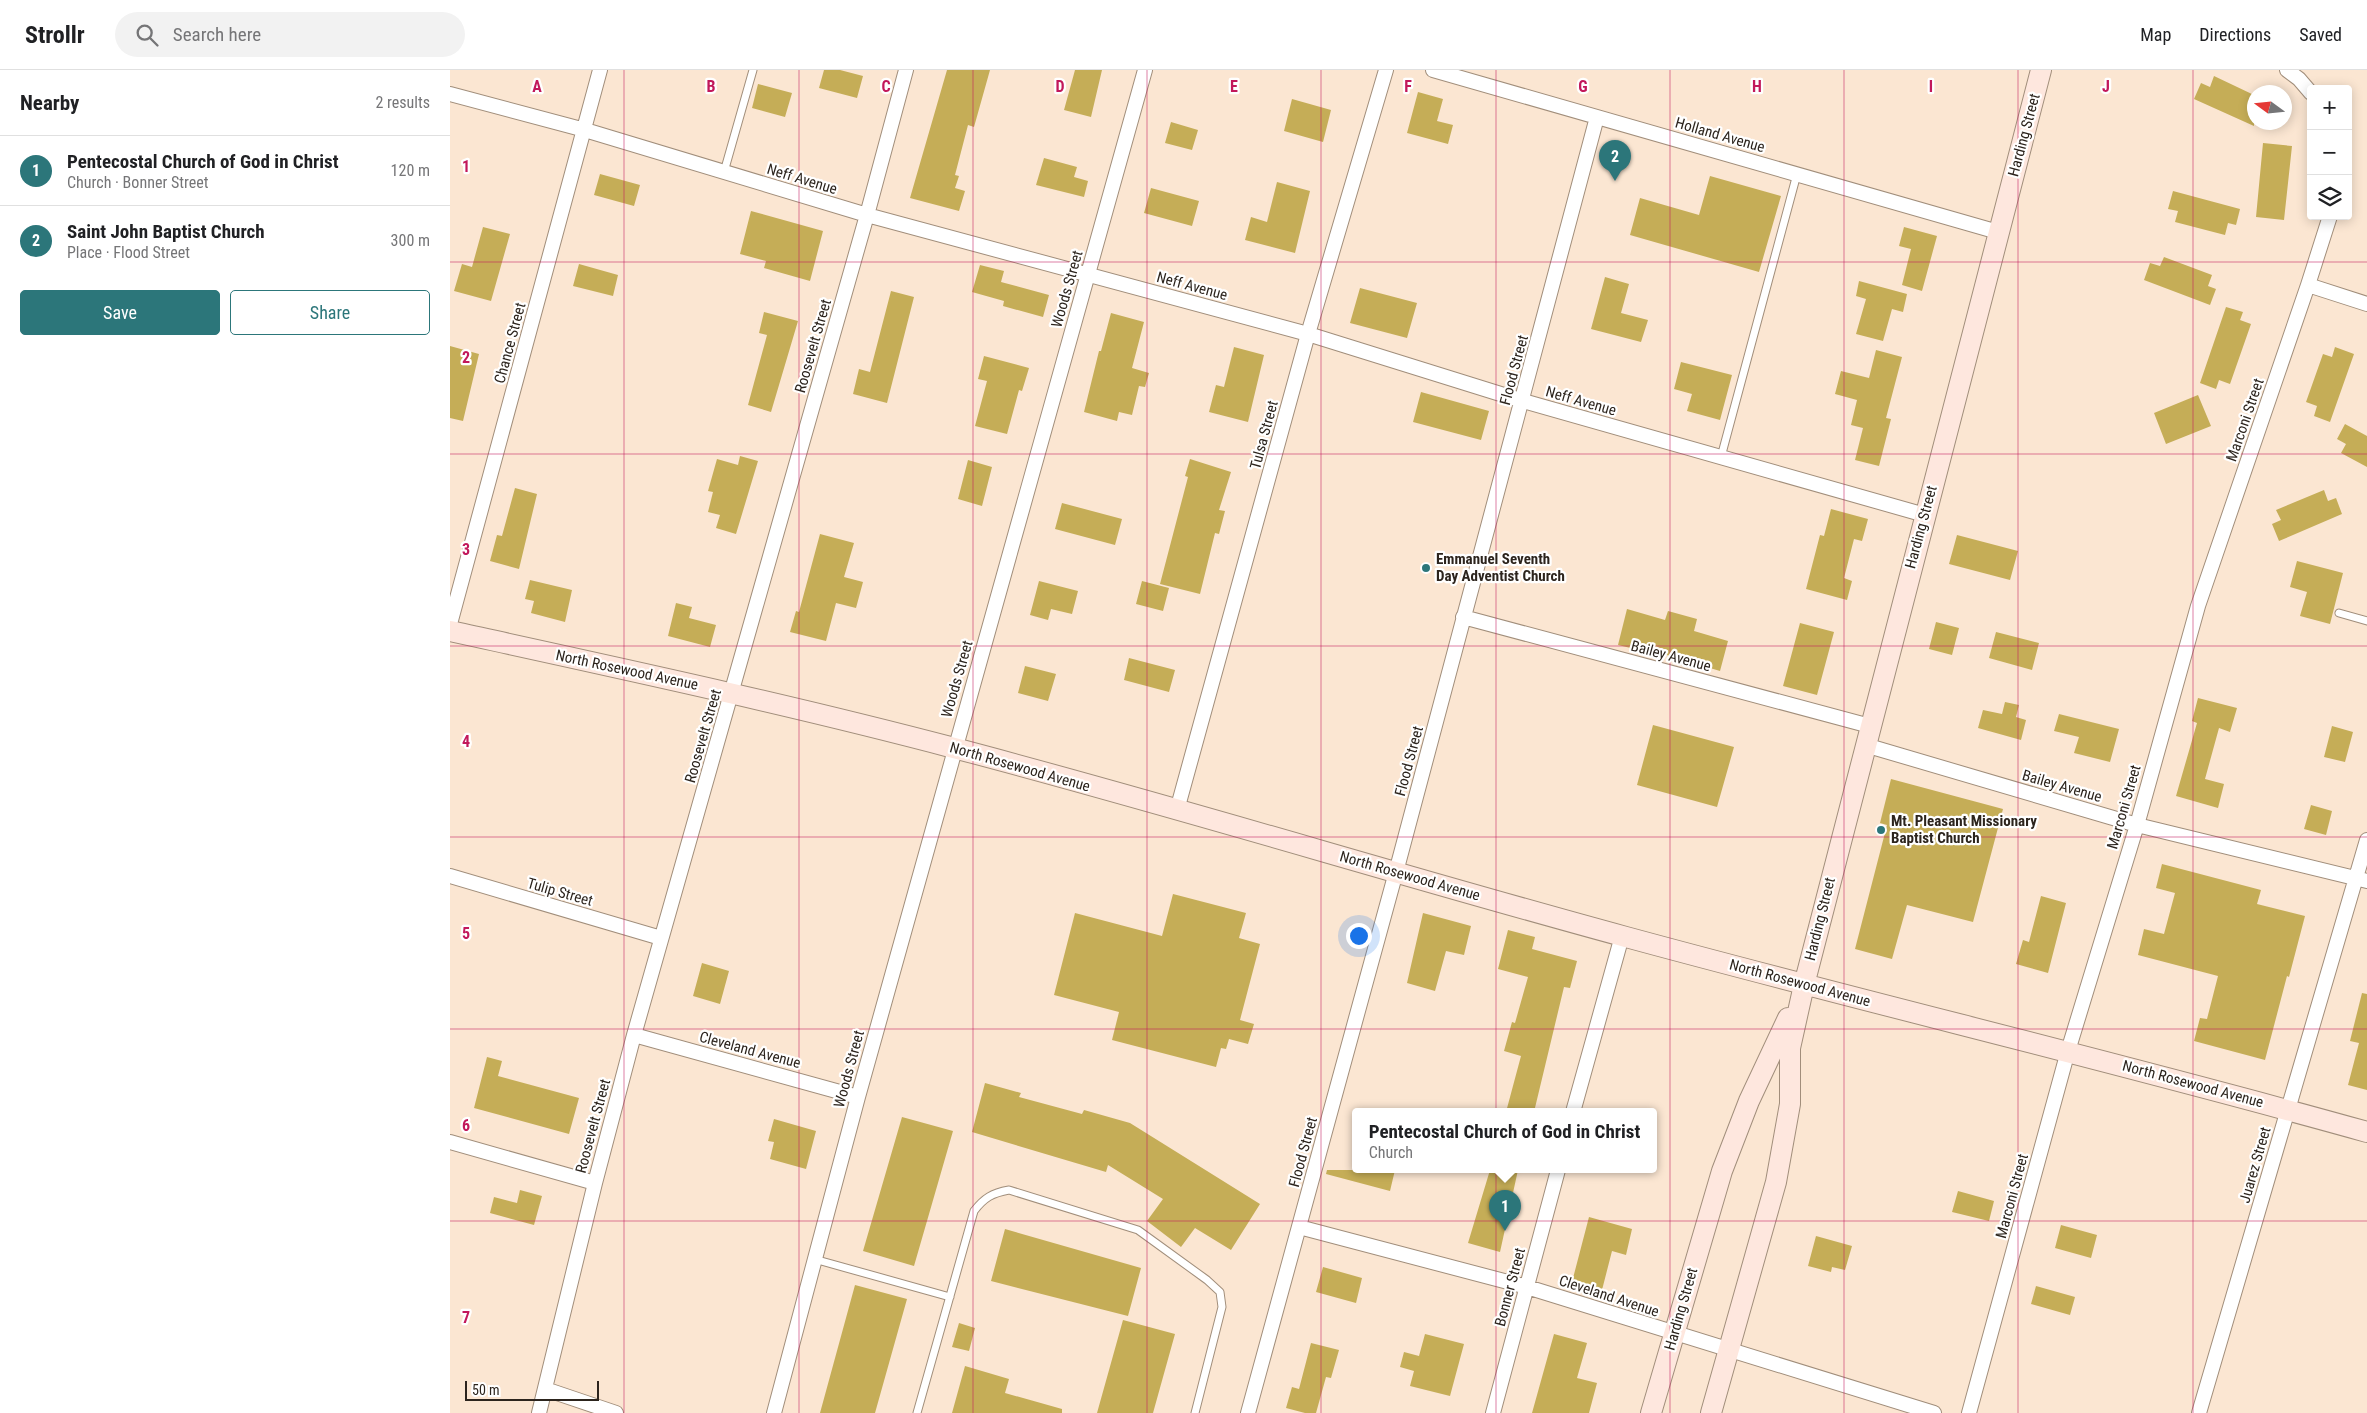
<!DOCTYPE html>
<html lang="en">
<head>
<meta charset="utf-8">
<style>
	:root { --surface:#fff; --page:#f2f2f2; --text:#202124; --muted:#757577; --line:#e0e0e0; --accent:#2c767a }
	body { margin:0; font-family:"Roboto Condensed",sans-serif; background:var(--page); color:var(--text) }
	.controls { position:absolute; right:15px; top:15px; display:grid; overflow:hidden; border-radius:5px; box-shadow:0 2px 12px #0003 }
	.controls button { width:45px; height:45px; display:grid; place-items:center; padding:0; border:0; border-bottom:1px solid var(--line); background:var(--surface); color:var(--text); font:25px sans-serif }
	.compass { position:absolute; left:1797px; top:15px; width:45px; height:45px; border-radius:50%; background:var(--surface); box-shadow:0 2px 12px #0003; rotate:285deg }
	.scale { position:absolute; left:15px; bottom:12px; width:134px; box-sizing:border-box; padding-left:5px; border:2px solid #2c241d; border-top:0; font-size:14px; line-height:18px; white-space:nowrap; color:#2c241d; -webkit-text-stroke:4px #fff; paint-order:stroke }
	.you { position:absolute; left:908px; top:865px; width:18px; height:18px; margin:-12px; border:4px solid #fff; border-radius:50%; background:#1a73e8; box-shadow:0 0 0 8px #1a73e833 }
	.badge { display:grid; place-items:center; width:32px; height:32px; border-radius:50%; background:var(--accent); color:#fff; font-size:16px; font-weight:700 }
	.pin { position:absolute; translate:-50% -41px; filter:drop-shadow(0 1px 2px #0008) }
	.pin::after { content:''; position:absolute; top:26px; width:18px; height:15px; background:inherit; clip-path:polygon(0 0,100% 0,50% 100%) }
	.popup { position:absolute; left:902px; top:1038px; width:305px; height:65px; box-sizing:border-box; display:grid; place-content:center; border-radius:5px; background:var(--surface); filter:drop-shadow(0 1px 4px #0005); font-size:16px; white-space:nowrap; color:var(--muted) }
	.popup b { font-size:19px; color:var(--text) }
	.popup::after { content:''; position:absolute; left:50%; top:100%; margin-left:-10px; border:10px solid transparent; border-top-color:var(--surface) }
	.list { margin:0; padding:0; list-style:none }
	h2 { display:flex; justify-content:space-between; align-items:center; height:65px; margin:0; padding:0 20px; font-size:21px }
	h2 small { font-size:16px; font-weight:400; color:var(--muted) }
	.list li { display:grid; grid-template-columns:32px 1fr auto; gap:15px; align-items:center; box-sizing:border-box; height:70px; padding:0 20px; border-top:1px solid var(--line) }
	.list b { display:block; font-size:19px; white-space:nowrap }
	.list p { margin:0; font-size:16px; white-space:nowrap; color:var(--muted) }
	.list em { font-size:16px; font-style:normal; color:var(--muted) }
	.actions { display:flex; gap:10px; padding:15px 20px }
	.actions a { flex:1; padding:11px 0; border:1px solid var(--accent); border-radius:5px; text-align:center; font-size:18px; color:var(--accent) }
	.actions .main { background:var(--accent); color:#fff }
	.icon { flex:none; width:28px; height:28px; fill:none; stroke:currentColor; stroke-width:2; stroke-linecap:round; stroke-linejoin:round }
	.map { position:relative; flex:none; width:1917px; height:1343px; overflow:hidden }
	header { display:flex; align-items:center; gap:30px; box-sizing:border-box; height:70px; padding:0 25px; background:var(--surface); border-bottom:1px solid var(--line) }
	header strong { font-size:24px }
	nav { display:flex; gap:28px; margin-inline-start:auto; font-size:18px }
	.search { width:350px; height:45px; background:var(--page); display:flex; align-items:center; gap:12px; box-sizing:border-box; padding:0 18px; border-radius:28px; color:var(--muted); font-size:19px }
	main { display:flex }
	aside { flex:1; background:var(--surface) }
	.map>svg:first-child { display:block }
	.building { fill:#c5ad57 }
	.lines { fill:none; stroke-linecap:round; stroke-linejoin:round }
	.lane-casing { stroke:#a18e7b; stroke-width:9 }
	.street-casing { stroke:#a18e7b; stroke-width:16 }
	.secondary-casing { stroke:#a18e7b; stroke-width:22 }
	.lane { stroke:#fff; stroke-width:7 }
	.street { stroke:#fff; stroke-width:14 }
	.secondary { stroke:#fee7de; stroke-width:20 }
	.grid { fill:none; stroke:#c2185b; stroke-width:1; stroke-opacity:0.55 }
	.poi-dot { fill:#2c767a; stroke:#fff; stroke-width:2 }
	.labels { text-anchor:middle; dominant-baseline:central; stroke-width:4.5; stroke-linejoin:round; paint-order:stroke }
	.street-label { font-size:15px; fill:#2c241d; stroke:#fff }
	.poi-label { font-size:15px; font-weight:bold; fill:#2c241d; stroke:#fff; text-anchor:start }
	.grid-label { font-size:16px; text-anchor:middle; font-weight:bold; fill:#c2185b; stroke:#fff; stroke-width:4.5; stroke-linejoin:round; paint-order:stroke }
</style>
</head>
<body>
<header>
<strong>Strollr</strong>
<div class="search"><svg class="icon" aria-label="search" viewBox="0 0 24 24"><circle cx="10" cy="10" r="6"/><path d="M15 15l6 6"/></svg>Search here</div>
<nav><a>Map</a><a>Directions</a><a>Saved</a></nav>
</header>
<main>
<aside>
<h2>Nearby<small>2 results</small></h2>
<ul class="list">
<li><span class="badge">1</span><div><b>Pentecostal Church of God in Christ</b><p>Church · Bonner Street</p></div><em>120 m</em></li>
<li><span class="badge">2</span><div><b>Saint John Baptist Church</b><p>Place · Flood Street</p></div><em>300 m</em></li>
</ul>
<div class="actions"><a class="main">Save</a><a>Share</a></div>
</aside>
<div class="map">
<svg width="1917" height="1343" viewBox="0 0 1917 1343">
	<rect width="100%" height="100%" fill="#fbe6d2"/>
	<path class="building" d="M374 0H390L413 6 407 28 369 18Z
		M497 0H540L524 57 518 55 505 105 509 106 505 118 515 121 509 141 460 128Z
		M625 0H652L641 47 614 40Z
		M1764 6 1804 25V56L1744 29 1751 13 1760 17Z
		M308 14 342 23 335 47 302 38Z
		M968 22 993 29 987 51 1003 55 998 74 957 63Z
		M842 29 881 40 873 72 834 61Z
		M721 52 748 60 742 80 715 73Z
		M1813 73 1842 76 1834 150 1806 147Z
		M594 88 627 97 624 107 638 111 634 127 586 115Z
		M150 104 190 115 184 136 144 125Z
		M1260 106 1331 126 1309 202 1180 165 1190 128 1249 145Z
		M827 112 860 121 845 183 795 170 801 147 817 152Z
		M701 118 749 131 742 156 694 143Z
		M1723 121 1790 139 1786 155 1778 153 1775 165 1725 152 1728 141 1718 139Z
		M301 141 373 161 360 211 314 198 316 191 290 184Z
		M33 157 60 164 41 231 4 221 12 194 22 197Z
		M1454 157 1487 166 1472 221 1452 215 1461 179 1449 176Z
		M1714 187 1762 205 1758 216 1766 219 1760 235 1694 210 1700 193 1710 196Z
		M129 194 168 205 163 226 123 216Z
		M530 195 554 201 551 212 599 225 593 247 553 236 554 231 522 222Z
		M1155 207 1179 214 1171 243 1198 250 1191 272 1141 259Z
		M1409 211 1457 224 1453 242 1442 239 1433 271 1406 264 1416 229 1406 226Z
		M910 218 967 233 957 268 900 253Z
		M441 221 464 227 437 333 403 324 409 299 420 302Z
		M1776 237 1793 242 1790 250 1801 254 1780 314 1769 310 1766 319 1750 313Z
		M314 242 348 251 321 342 298 335 317 265 309 263Z
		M661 243 694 252 682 298 699 303 695 317 689 316 682 345 669 342 667 351 634 342 649 281H651Z
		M0 276 29 284 13 351 0 348Z
		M784 277 814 285 798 352 759 342 766 315 774 317Z
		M1885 277 1904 284 1880 352 1864 346 1867 336 1856 332 1873 284 1882 287Z
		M1426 280 1452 287 1436 348 1441 349 1429 396 1405 390 1413 358 1401 355 1407 330 1385 324 1391 301 1419 308Z
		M534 286 579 298 572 321 569 320 557 364 525 356 537 311 528 309Z
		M1231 292 1282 305 1270 350 1237 341 1242 324 1224 319Z
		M971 322 1039 341 1031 370 963 352Z
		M1748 325 1761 356 1716 374 1704 343Z
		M1895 354 1917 366V397L1891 383 1896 374 1887 369Z
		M290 386 308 391 286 464 266 458 270 445 258 442 263 422 258 421 267 389 288 395Z
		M740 389 781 402 769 440 775 441 769 464 765 463 750 524 710 514 738 407 735 406Z
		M518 390 542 397 532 436 508 429Z
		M65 418 87 424 69 499 40 491 47 465 52 466Z
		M1874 420 1878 431 1886 428 1892 444 1829 471 1822 454 1831 450 1826 440Z
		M612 433 672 449 665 475 605 459Z
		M1381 439 1418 449 1412 471 1404 469 1394 508 1402 511 1397 530 1356 519 1370 465 1374 466Z
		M370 464 404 473 394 507 413 512 406 538 386 533 376 571 340 562 346 541 349 542Z
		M1507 465 1568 481 1560 510 1499 494Z
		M1847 491 1893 503 1880 554 1850 546 1857 522 1840 517Z
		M80 510 122 520 115 552 81 543 84 531 75 529Z
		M589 511 628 521 622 544 601 539 598 550 580 545Z
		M692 511 719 518 713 541 686 534Z
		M226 533 242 537 239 548 266 555 260 577 218 566Z
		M1177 539 1215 550 1218 541 1247 549 1244 561 1278 571 1270 601 1190 577 1189 580 1168 575Z
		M1486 552 1509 558 1502 585 1479 579Z
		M1350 553 1384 562 1367 625 1333 616Z
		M1546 562 1589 573 1582 600 1539 588Z
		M679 588 725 600 719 622 674 610Z
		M575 596 606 604 598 631 568 623Z
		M1748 628 1787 638 1780 662 1769 658 1755 709 1774 714 1768 738 1726 726 1747 653 1742 651Z
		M1555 632 1569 635 1566 647 1576 650 1571 670 1528 658 1533 640 1552 644Z
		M1609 644 1669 659 1660 692 1624 683 1629 667 1604 661Z
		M1203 655 1284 677 1267 737 1187 715Z
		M1882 656 1903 662 1895 692 1874 687Z
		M1441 709 1553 739 1523 852 1457 835 1442 889 1405 879 1437 755 1430 753Z
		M1861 735 1882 741 1876 765 1854 759Z
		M1712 794 1811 820 1807 834 1855 846 1839 907 1837 906 1815 990 1744 971 1750 948 1757 949 1768 906 1688 885 1694 859 1714 864 1725 823 1706 818Z
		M723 824 796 843 789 868 810 874 790 950 804 954 798 974 779 969 776 979 771 978 766 997 662 970 669 942 604 925 625 843 712 866Z
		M1591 826 1616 833 1598 903 1566 894 1573 870 1579 872Z
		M973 843 1021 856 1014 885 996 881 985 921 957 913Z
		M1058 860 1085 867 1082 879 1127 891 1120 918 1114 917 1084 1042H1056L1071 986 1054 981 1062 952 1065 953 1078 907 1048 899Z
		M252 893 279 901 270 934 243 926Z
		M1912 923 1917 924V1020L1898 1015 1909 973 1900 971Z
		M37 987 52 991 48 1006 129 1028 119 1064 24 1038Z
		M535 1013 571 1023 569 1027 632 1044 634 1040 680 1053 810 1134 781 1180 745 1158 731 1177 697 1151 713 1129 658 1095 656 1102 522 1062Z
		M452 1047 503 1061 464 1196 413 1181Z
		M324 1049 366 1061 356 1099 320 1089 324 1072 318 1071Z
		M877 1100H945L940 1121 876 1104Z
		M1040 1100H1068L1050 1182 1018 1173Z
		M70 1120 92 1126 84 1155 40 1143 44 1127 67 1133Z
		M1508 1121 1544 1131 1539 1151 1502 1142Z
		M1139 1147 1182 1159 1176 1185 1162 1181 1152 1220 1122 1212Z
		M1611 1155 1647 1165 1641 1188 1605 1178Z
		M555 1159 691 1198 678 1246 541 1211Z
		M1366 1166 1402 1176 1395 1200 1382 1197 1381 1202 1358 1196Z
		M873 1197 912 1208 906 1233 866 1222Z
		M405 1215 457 1229 425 1343H370Z
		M1586 1216 1625 1227 1620 1245 1581 1234Z
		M673 1250 725 1264 703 1343H647Z
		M509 1253 525 1258 519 1281 502 1277Z
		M975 1264 1014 1274 1000 1326 960 1316 964 1301 950 1297 954 1282 969 1286Z
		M1104 1264 1137 1273 1127 1308 1147 1313 1139 1343H1082Z
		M861 1273 889 1280 881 1308 876 1307 866 1343H855L836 1338 842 1317 849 1319Z
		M515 1296 559 1309 555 1323 612 1339V1343H502Z"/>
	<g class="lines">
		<g class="lane-casing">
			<path id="lane" d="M274 102 303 0
				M1271 387 1347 104
				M1889 543 1917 551
				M364 1189 500 1227
				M467 1343 524 1141C534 1128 542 1123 559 1120L688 1160 757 1210 770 1222 772 1237 745 1343"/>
		</g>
		<g class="street-casing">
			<path id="street" d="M983 0 1548 162
				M1837 0 1849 9 1861 23
				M0 24 135 60 417 145 858 264 1073 331 1475 445
				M1858 215 1917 234
				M1013 547 1420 656
				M0 554 150 0
				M1415 675 1687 755 1917 811
				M727 740 858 264 936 0
				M0 806 211 868
				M184 965 408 1027
				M1123 1042 1172 866
				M0 1072 145 1113
				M849 1157 1077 1217 1484 1343
				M95 1319 166 1343
				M89 1343 145 1113 184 965 417 145 456 0
				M324 1343 408 1027 695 0
				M798 1343 946 802 1147 47
				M1043 1343 1108 1100
				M1519 1343 1618 981 1687 755 1748 536 1858 215 1880 146
				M1749 1343 1917 770"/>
		</g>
		<g class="secondary-casing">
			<path id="secondary" d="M0 561C169 598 337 634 504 678 729 737 951 806 1176 867 1422 934 1671 993 1917 1062
				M1201 1343 1272 1101 1299 1031 1338 948
				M1261 1343 1326 1112 1340 1034V978L1354 915 1591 0"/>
		</g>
		<use href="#lane" class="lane"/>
		<use href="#street" class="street"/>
		<use href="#secondary" class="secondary"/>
	</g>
	<path class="grid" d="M174 0V1343M349 0V1343M523 0V1343M697 0V1343M871 0V1343M1046 0V1343M1220 0V1343M1394 0V1343M1568 0V1343M1743 0V1343M0 192H1917M0 384H1917M0 576H1917M0 767H1917M0 959H1917M0 1151H1917"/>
	<g class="poi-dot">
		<circle cx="976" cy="498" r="5"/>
		<circle cx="1431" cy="760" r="5"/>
	</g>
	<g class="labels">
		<g class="street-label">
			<text transform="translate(1270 65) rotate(16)">Holland Avenue</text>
			<text transform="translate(1574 65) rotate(-75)">Harding Street</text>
			<text transform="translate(352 109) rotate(17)">Neff Avenue</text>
			<text transform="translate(742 216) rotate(15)">Neff Avenue</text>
			<text transform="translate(617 219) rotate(-74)">Woods Street</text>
			<text transform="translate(60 273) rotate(-75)">Chance Street</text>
			<text transform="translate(363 276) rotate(-74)">Roosevelt Street</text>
			<text transform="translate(1064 300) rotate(-75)">Flood Street</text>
			<text transform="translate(1131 331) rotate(16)">Neff Avenue</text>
			<text transform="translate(1795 350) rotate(-71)">Marconi Street</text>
			<text transform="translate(814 365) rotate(-75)">Tulsa Street</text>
			<text transform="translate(1471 457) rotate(-75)">Harding Street</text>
			<text transform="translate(1221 586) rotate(15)">Bailey Avenue</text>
			<text transform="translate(177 600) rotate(12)">North Rosewood Avenue</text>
			<text transform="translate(507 609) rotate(-74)">Woods Street</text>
			<text transform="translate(253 666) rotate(-74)">Roosevelt Street</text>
			<text transform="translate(959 691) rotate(-75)">Flood Street</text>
			<text transform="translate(570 697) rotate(16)">North Rosewood Avenue</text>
			<text transform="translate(1612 716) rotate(16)">Bailey Avenue</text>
			<text transform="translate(1674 737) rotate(-74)">Marconi Street</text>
			<text transform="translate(960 806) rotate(16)">North Rosewood Avenue</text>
			<text transform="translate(110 822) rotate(16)">Tulip Street</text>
			<text transform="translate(1370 849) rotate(-76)">Harding Street</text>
			<text transform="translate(1350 913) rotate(15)">North Rosewood Avenue</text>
			<text transform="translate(300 980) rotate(15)">Cleveland Avenue</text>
			<text transform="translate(399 999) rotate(-75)">Woods Street</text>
			<text transform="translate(1743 1014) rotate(15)">North Rosewood Avenue</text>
			<text transform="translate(143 1056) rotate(-75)">Roosevelt Street</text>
			<text transform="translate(853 1082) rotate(-75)">Flood Street</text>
			<text transform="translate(1805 1095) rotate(-74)">Juarez Street</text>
			<text transform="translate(1562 1126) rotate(-75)">Marconi Street</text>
			<text transform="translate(1060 1217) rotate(-75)">Bonner Street</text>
			<text transform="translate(1159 1226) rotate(18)">Cleveland Avenue</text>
			<text transform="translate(1231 1239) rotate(-74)">Harding Street</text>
		</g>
		<g class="poi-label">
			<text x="986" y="489">Emmanuel Seventh<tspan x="986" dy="17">Day Adventist Church</tspan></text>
			<text x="1441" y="751">Mt. Pleasant Missionary<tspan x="1441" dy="17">Baptist Church</tspan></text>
		</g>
	</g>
	<g class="grid-label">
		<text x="87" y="22">A</text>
		<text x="261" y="22">B</text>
		<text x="436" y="22">C</text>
		<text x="610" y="22">D</text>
		<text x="784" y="22">E</text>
		<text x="958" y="22">F</text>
		<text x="1133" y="22">G</text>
		<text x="1307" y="22">H</text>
		<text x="1481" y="22">I</text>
		<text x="1656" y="22">J</text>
		<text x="16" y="102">1</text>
		<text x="16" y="293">2</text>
		<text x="16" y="485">3</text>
		<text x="16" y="677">4</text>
		<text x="16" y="869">5</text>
		<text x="16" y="1061">6</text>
		<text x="16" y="1253">7</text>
	</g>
</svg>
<div class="controls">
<button>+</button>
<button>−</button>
<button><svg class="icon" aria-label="layers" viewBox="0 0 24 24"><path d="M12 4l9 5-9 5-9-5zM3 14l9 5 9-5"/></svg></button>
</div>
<svg class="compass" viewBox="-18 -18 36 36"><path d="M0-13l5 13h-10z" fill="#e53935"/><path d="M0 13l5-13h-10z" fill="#757577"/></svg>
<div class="scale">50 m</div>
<div class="you"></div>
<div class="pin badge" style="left:1055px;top:1161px">1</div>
<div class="popup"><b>Pentecostal Church of God in Christ</b>Church</div>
<div class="pin badge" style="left:1165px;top:111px">2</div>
</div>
</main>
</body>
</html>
